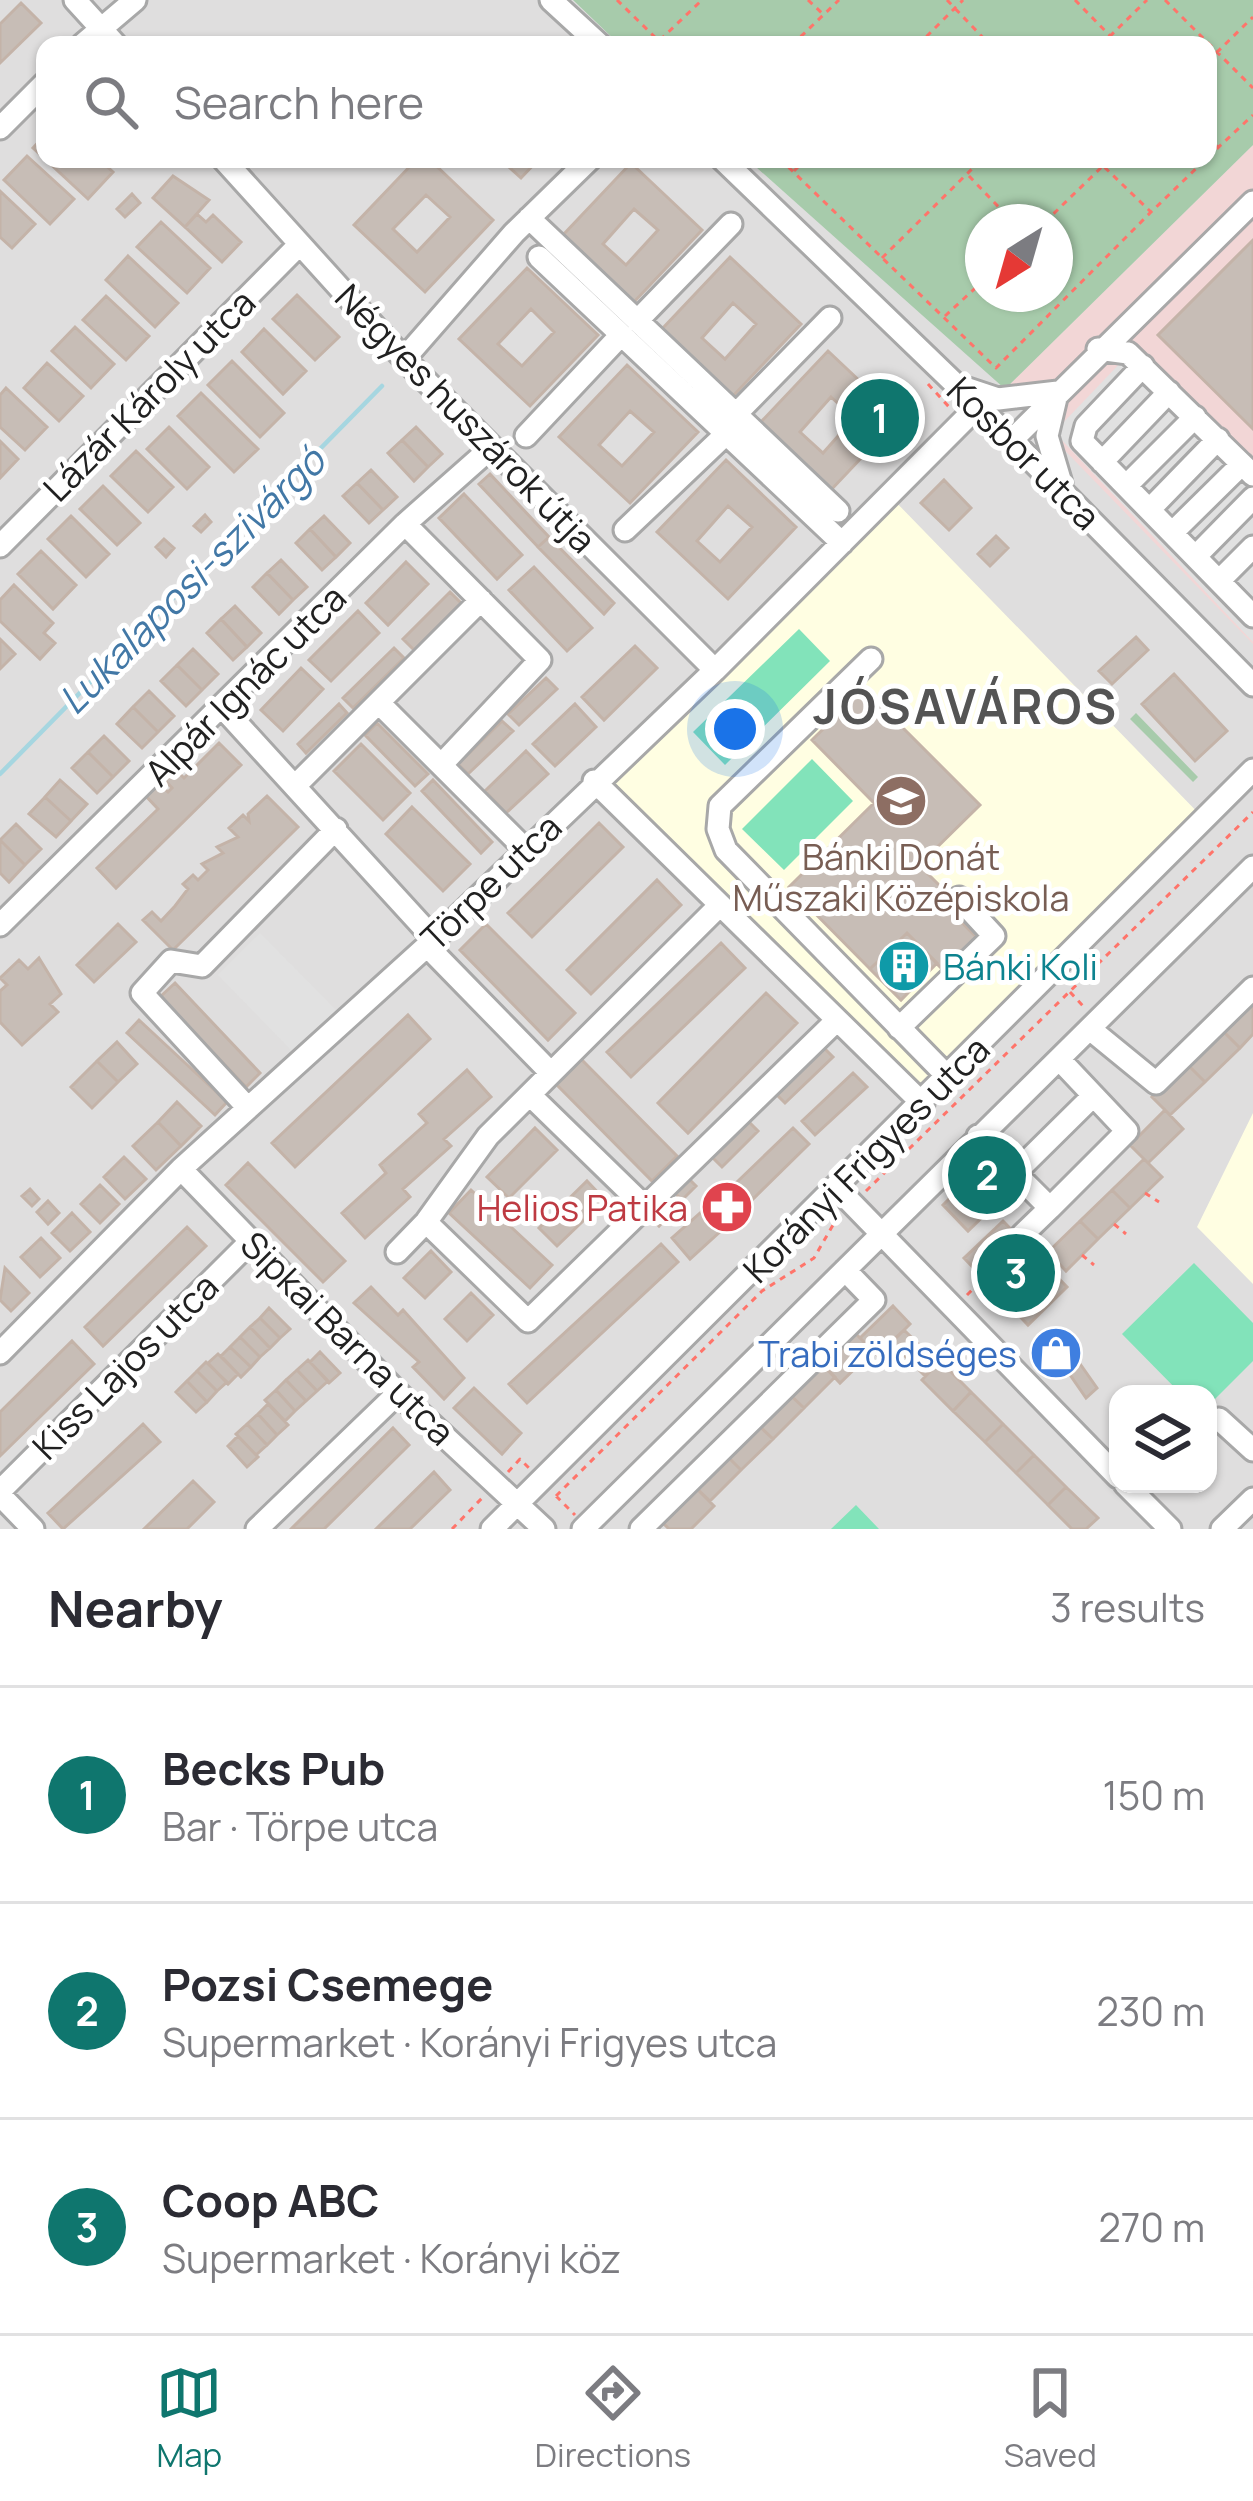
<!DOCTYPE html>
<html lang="en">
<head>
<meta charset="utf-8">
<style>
	:root { --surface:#fff; --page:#f2f2f3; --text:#2b2b33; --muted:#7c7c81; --line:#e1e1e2; --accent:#0f766e }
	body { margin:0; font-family:Manrope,sans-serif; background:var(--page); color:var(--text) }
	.controls { position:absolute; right:36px; bottom:36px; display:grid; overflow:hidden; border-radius:24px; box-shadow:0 3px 9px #0004 }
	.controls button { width:108px; height:108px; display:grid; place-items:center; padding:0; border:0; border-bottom:3px solid var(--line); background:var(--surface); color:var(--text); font:60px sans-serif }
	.compass { position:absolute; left:965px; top:204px; width:108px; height:108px; border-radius:50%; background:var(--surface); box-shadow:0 3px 9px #0004; rotate:217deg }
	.you { position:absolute; left:735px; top:729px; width:42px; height:42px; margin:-30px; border:9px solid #fff; border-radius:50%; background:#1a73e8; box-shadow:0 0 0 18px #1a73e833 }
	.badge { display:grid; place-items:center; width:78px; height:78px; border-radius:50%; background:var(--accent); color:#fff; font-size:39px; font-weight:700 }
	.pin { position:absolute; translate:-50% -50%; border:6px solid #fff; box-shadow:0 3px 12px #0006 }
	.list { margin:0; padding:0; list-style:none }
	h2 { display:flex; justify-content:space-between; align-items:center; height:156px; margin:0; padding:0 48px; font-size:51px }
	h2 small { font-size:39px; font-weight:400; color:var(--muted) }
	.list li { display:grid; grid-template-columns:78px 1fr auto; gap:36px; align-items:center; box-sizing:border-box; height:216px; padding:0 48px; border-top:3px solid var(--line) }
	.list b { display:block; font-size:45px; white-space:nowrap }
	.list p { margin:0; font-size:39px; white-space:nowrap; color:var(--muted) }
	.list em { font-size:39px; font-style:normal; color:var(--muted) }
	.icon { flex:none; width:66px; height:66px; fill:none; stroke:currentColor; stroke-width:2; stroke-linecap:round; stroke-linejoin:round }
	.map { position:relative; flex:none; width:1253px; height:1529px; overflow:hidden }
	.search { position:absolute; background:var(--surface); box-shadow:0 3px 9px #0004; left:36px; right:36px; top:36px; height:132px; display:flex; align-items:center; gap:30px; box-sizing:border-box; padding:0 42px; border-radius:24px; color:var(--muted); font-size:45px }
	.sheet { height:804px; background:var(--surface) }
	nav { display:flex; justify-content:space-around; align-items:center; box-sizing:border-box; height:168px; border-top:3px solid var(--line); background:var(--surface); font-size:33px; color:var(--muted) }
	nav a { display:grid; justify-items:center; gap:6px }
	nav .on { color:var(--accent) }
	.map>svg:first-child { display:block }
	.residential { fill:#dfdede; fill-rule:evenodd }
	.commercial { fill:#f2d6d6 }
	.education { fill:#fffee2 }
	.cemetery { fill:#a7cbab; fill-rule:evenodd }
	.pitch { fill:#82e3ba }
	.parking { fill:#e1e1e1 }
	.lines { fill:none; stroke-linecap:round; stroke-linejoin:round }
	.stream { stroke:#a6d6e0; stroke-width:4.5 }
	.building { fill:#c7bdb6; stroke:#c4b3a8; stroke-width:3; fill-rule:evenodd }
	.minor-casing { stroke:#a8a8a8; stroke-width:27 }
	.path { stroke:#ff746a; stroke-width:3; stroke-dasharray:6 6; stroke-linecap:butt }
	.minor { stroke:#fff; stroke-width:21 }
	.labels { text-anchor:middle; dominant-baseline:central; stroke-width:10; stroke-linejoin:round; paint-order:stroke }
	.street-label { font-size:36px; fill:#212121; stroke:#fff }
	.education-label { font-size:36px; fill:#785e54; stroke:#fff }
	.culture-label { font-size:36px; fill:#0d838f; stroke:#fff; text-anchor:start }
	.health-label { font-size:36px; fill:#be3a42; stroke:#fff; text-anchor:end }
	.shop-label { font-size:36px; fill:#366cbe; stroke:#fff; text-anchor:end }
	.water-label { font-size:39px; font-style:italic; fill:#4278a6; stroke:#fff }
	.district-label { font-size:48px; font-weight:bold; letter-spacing:3px; fill:#545454; stroke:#fff }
</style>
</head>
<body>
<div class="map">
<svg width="1253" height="1529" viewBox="0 0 1253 1529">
	<rect width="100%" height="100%" fill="#f1eee7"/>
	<path class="residential" d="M0 0H1253V1529H0ZM45 45H1208V159H45ZM983 222H1055V294H983ZM1118 1394H1208V1484H1118Z"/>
	<path class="commercial" d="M1253 145V644L1005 389Z"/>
	<path class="education" d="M890 496 1207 822 923 1104 594 781Z
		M1253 1113V1284L1197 1227Z"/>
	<path class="cemetery" d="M573 0H1253V145L1005 389 747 159H1208V45H620ZM983 222H1055V294H983Z
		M1136 713 1198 777 1193 782 1130 719Z"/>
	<path class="pitch" d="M799 629 830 661 725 765 693 732Z
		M812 759 853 801 784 870 742 829Z
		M1194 1263 1253 1323V1361L1208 1406V1394H1181L1122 1334Z
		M856 1505 879 1529H831Z"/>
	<path class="parking" d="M1126 357 1253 475V642L1057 435 1060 426Z
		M260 933 337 1011 294 1053 218 975Z"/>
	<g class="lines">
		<path class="stream" d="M0 774 382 386"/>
	</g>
	<path class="building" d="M21 3 41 23 0 63V24Z
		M45 135V159L33 148Z
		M27 156 74 199 50 224 4 180Z
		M45 159H99L113 172 88 199Z
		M417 159H429L493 220 425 292 354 225ZM426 195 450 217 417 252 393 229Z
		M500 159H539L521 178Z
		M631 163 702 230 634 302 563 235ZM634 209 658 230 626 265 603 244Z
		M173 176 209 200 185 227 153 198Z
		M0 191 35 224 12 248 0 237Z
		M132 194 140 203 125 217 117 209Z
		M197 214 206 222 213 215 241 242 222 262 185 227Z
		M161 222 210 268 187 293 137 247Z
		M1253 240V429L1158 335Z
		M128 256 178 303 155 327 106 280Z
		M730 257 801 324 733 396 662 329ZM733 303 756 324 725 359 702 338Z
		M527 268 598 335 530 406 459 339ZM531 309 554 332 522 366 498 344Z
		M297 295 339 337 315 360 273 319Z
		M106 296 149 336 126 360 83 320Z
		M75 327 114 364 91 388 52 351Z
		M264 329 306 371 283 394 242 352Z
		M828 351 899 418 831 490 760 423ZM831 397 854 418 823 453 800 432Z
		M232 361 284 413 260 437 208 385Z
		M47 363 83 396 59 421 24 388Z
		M627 365 698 432 630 503 559 437ZM630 411 654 432 622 466 599 445Z
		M6 388 47 427 25 450 0 427V395Z
		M201 393 258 449 234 472 178 416Z
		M169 427 209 467 187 489 147 449Z
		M416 427 442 454 428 467 402 440Z
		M402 440 428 467 414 481 388 453Z
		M0 441 18 459 0 478Z
		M136 451 173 487 148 512 111 476Z
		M726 460 796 527 728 599 657 532ZM728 506 752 527 720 562 697 541Z
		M371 470 397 497 383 510 357 483Z
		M490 474 549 537 538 547 479 484Z
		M944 480 971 508 949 530 921 503Z
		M357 483 383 510 369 523 343 496Z
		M103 486 140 523 117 545 80 509Z
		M464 494 522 555 497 579 439 518Z
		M205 515 211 522 201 532 194 526Z
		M71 516 109 554 86 577 48 539Z
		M324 516 350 543 336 557 310 529Z
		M310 529 336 557 322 570 296 543Z
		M996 536 1008 548 990 566 978 554Z
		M549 537 614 603 604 614 538 547Z
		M164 539 174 548 166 557 156 547Z
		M41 551 76 585 53 609 18 574Z
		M281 560 307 587 293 600 267 573Z
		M406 562 428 584 388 625 366 603Z
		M534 567 592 628 567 651 509 590Z
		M267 573 293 600 279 614 253 587Z
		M14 585 53 623 44 633 55 643 40 659 0 621V600Z
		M450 592 461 603 414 650 403 639Z
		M235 606 261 633 247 647 221 619Z
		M358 611 379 633 331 681 309 660Z
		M221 619 247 647 233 660 207 633Z
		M1136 637 1148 650 1112 684 1099 671Z
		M0 639 15 654 0 669Z
		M635 646 657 668 604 720 582 697Z
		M394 648 404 658 353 708 343 698Z
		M193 649 218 674 202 690 177 665Z
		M177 665 202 690 186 706 161 681Z
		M301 668 323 689 283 731 261 710Z
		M1174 674 1227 731 1195 761 1142 704Z
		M546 678 557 689 519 725 508 714Z
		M864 689 980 805 919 865 947 893 940 900 979 940 946 973 907 933 870 969 789 887 874 803 812 740Z
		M149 691 174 716 158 732 133 707Z
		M339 704 347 713 306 753 298 744Z
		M575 704 596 727 555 766 533 744Z
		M133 707 158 732 142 748 117 724Z
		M502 721 513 731 468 774 458 764Z
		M377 723 428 774 415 786 365 735Z
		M104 736 129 761 113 777 88 752Z
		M219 743 241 765 116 888 97 868 158 809 143 793 156 781 168 792 172 788 163 778 174 768 184 778Z
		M361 744 410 793 383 820 334 771Z
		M526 751 548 774 506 813 485 791Z
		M88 752 113 777 97 793 72 768Z
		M60 780 87 804 71 821 45 797Z
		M433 780 492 842 481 853 422 791Z
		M267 796 298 827 173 950 143 920 152 912 161 921 175 906 188 889 183 884 193 875 198 880 208 870 202 864 223 853 217 847 238 837 229 828 243 815 249 821 248 814Z
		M45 797 71 821 56 837 29 814Z
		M412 807 470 864 443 891 386 834Z
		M599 823 623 847 532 937 508 913Z
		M16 824 41 849 25 865 0 840Z
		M0 840 25 865 9 882 0 873Z
		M657 880 681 905 591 994 567 970Z
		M118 924 136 942 94 982 77 965Z
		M486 924 575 1013 548 1040 460 950Z
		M907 933 937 963 901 1000 870 969Z
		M721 943 745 968 631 1077 607 1052Z
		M39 958 61 994 50 1004 58 1012 22 1045 0 1022V991L7 985 0 978 19 960 28 969Z
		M175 983 260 1073 246 1087 160 997Z
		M766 993 797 1023 688 1133 658 1103Z
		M1253 999V1034L1240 1048 1222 1030Z
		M408 1015 430 1039 295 1167 272 1143Z
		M139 1020 227 1102 215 1115 127 1033Z
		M1222 1030 1240 1048 1205 1082 1187 1064Z
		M117 1042 137 1064 118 1082 97 1061Z
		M823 1047 833 1057 785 1103 776 1094Z
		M581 1059 677 1156 652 1181 556 1084Z
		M97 1061 118 1082 92 1108 71 1087Z
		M1187 1064 1205 1082 1170 1115 1152 1097Z
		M467 1070 491 1097 444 1139 451 1146 403 1189 410 1197 365 1238 342 1213 386 1173 380 1165 427 1123 419 1114Z
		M853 1073 867 1087 815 1135 802 1121Z
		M177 1102 201 1126 181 1146 158 1122Z
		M1165 1110 1183 1129 1148 1163 1130 1145Z
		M748 1121 758 1131 722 1167 711 1156Z
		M158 1122 181 1146 156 1170 133 1146Z
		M535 1128 557 1150 509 1198 487 1177Z
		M793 1128 809 1144 753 1199 737 1182Z
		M124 1157 146 1179 125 1199 104 1177Z
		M1144 1159 1162 1177 1130 1208 1112 1190Z
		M248 1163 345 1261 323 1282 226 1185Z
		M980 1168 1005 1195 968 1231 943 1205Z
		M689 1179 696 1186 682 1200 675 1193Z
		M587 1181 605 1200 557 1246 539 1228Z
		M100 1185 119 1204 100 1223 81 1204Z
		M30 1189 39 1199 32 1206 22 1196Z
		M471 1190 552 1265 530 1288 449 1213Z
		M726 1190 744 1210 690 1259 672 1238Z
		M1112 1190 1130 1208 1098 1239 1080 1221Z
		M669 1197 678 1206 659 1226 650 1217Z
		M48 1201 59 1213 48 1224 37 1212Z
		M72 1213 90 1232 70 1251 52 1233Z
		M1003 1221 1067 1287 1028 1325 964 1258Z
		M1080 1221 1098 1239 1066 1271 1048 1252Z
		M187 1227 206 1246 103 1346 85 1327Z
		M41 1238 60 1258 40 1277 21 1257Z
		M661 1244 678 1262 527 1403 509 1384Z
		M431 1251 451 1272 425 1298 404 1278Z
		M5 1268 29 1293 11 1311 0 1300Z
		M371 1287 398 1315 403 1310 464 1378 444 1399 413 1367 419 1362 354 1303Z
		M471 1293 493 1315 467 1341 445 1319Z
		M893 1306 910 1324 878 1356 860 1338Z
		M269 1308 290 1329 280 1338 260 1318Z
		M260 1318 280 1338 270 1348 250 1327Z
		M250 1327 270 1348 260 1357 240 1337Z
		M904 1330 938 1363 925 1376 891 1342Z
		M854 1332 873 1351 840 1383 822 1364Z
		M240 1337 260 1357 251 1367 230 1347Z
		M72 1341 94 1364 0 1456V1412Z
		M1055 1344 1078 1361 1097 1388 1086 1398 1068 1372 1064 1375 1045 1354Z
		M230 1347 251 1367 241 1377 221 1356Z
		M320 1352 340 1373 329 1383 310 1362Z
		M218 1354 238 1374 228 1384 208 1363Z
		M817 1359 835 1377 804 1408 786 1391Z
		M308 1360 328 1381 317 1391 297 1370Z
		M940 1361 971 1392 953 1411 922 1380Z
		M206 1362 227 1382 217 1391 197 1371Z
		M297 1370 317 1391 306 1401 286 1380Z
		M197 1371 217 1391 207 1402 187 1381Z
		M286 1380 306 1401 295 1411 276 1390Z
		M187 1381 207 1402 196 1412 176 1392Z
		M474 1388 521 1433 502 1454 454 1408Z
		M276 1390 295 1411 285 1421 265 1400Z
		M786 1391 804 1408 773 1439 755 1422Z
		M971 1392 1003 1424 985 1442 953 1411Z
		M268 1404 288 1425 277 1435 258 1414Z
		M258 1414 277 1435 267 1445 247 1424Z
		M755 1422 773 1439 741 1470 723 1452Z
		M143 1424 160 1442 63 1529 48 1513Z
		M247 1424 267 1445 256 1455 236 1434Z
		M1003 1424 1034 1455 1016 1473 985 1442Z
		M393 1428 409 1445 324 1529H291Z
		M238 1436 258 1457 247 1467 228 1446Z
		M723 1452 741 1470 710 1501 692 1484Z
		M1034 1455 1066 1487 1048 1505 1016 1473Z
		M434 1472 450 1490 410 1529H376Z
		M193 1481 214 1502 187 1529H144Z
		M1066 1487 1098 1518 1086 1529H1072L1048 1505Z
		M696 1488 714 1506 691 1529H669L662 1522Z"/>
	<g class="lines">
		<g class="minor-casing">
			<path id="minor" d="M75 0 116 45
				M551 0 600 45
				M82 45 135 0
				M0 128 45 83
				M223 159 404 359 715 670
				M722 159 978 406 1253 685
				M529 218 838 511
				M539 257 842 543
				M637 321 731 224
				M1098 349 1128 353 1253 475
				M404 359 514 233 590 159
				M1143 366 1086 426 1082 441 1253 616
				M965 388 998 399 1058 392
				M1056 398 1047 436 1061 483
				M736 414 830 318
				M526 436 620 336
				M1012 440 1253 202
				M1102 462 1169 392
				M1126 486 1195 417
				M1150 509 1218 439
				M405 524 540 660 443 763
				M625 530 727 433
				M1173 532 1242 464
				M0 546 299 245
				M1196 556 1253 498
				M1220 580 1253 547
				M871 659 720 806 718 829 726 850 949 1078
				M379 703 526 850
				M223 708 434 939
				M594 781 923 1104
				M297 784 481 600
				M0 925 405 524 492 447
				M427 946 550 1072
				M899 1028 994 936 959 898
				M1090 1029 1156 1083 1253 988
				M530 1095 644 1206
				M248 1108 142 993 171 961 202 966 336 829
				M978 1136 1050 1208 1022 1235
				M181 1169 398 1393 544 1529
				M1015 1173 1093 1096
				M836 1187 1118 1477
				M1050 1208 1127 1131 1059 1059
				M426 1222 528 1321 835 1022
				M397 1252 426 1222 488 1136 718 907
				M0 1353 181 1169 427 946 715 670 978 406
				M1219 1419 1253 1450
				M1125 1484 1170 1529
				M0 1491 250 1242
				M0 1495 33 1529
				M257 1529 398 1393
				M492 1529 1253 770
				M583 1529 1253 867
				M641 1529 874 1300 845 1270
				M1222 1529 1253 1499"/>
		</g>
		<path class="path" d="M617 0 663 45
			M808 0 824 15
			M947 0 990 45
			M1075 0 1119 45
			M1165 0 1253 88
			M660 40 702 0
			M792 45 839 0
			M918 45 963 0
			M1101 45 1147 0
			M1208 61 1253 17
			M1208 137 1218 147
			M1208 157 1253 115
			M780 159 996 368 1151 212
			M1096 159 1151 212 1206 159
			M794 171 806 159
			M969 176 1013 222
			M1045 222 1110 159
			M882 258 982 159
			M945 316 983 281
			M928 384 950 408
			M1070 992 1084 1007
			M866 1191 1253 812
			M1145 1193 1159 1202
			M1114 1224 1126 1234
			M1082 1255 1094 1265
			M967 1295 978 1284
			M508 1472 520 1459 530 1469
			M556 1496 762 1291 814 1258 837 1218
			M556 1496 575 1515
			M452 1529 484 1496"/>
		<use href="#minor" class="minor"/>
	</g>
	<defs>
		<g id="school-disc" transform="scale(2.7)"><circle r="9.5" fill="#8d6e63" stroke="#fff"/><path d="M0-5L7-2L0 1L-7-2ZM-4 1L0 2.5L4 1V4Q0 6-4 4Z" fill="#fff"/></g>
		<g id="building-disc" transform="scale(2.7)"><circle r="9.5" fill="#0f9aa8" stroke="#fff"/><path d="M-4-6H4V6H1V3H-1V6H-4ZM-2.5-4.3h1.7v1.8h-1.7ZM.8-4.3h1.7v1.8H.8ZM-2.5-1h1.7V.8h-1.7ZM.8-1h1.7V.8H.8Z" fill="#fff"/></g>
		<g id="pharmacy-disc" transform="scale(2.7)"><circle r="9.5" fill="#e0444e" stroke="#fff"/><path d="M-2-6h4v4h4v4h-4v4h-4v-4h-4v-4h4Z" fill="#fff"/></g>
		<g id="shop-disc" transform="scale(2.7)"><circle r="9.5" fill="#3f7fe0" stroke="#fff"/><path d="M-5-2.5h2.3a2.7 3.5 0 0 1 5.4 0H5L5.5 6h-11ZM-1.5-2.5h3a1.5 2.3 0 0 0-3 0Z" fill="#fff"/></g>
	</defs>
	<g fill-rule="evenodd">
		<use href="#school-disc" x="901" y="801"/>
		<use href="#building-disc" x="904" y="966"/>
		<use href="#pharmacy-disc" x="727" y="1207"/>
		<use href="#shop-disc" x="1056" y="1353"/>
	</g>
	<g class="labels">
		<g class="street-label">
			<text transform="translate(149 395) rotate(-45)">Lázár Károly utca</text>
			<text transform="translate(466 418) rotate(46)">Négyes huszárok útja</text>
			<text transform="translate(1024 453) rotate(45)">Kosbor utca</text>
			<text transform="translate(245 685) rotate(-45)">Alpár Ignác utca</text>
			<text transform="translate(491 882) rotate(-44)">Törpe utca</text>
			<text transform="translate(866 1159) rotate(-45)">Korányi Frigyes utca</text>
			<text transform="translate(348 1338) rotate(45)">Sipkai Barna utca</text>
			<text transform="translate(125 1366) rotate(-45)">Kiss Lajos utca</text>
		</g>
		<g class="education-label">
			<text x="901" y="856">Bánki Donát<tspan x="901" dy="41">Műszaki Középiskola</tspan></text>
		</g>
		<g class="culture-label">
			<text x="943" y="966">Bánki Koli</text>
		</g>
		<g class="health-label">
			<text x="688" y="1207">Helios Patika</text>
		</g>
		<g class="shop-label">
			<text x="1017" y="1353">Trabi zöldséges</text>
		</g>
		<g class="water-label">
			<text transform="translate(191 580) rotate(-45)">Lukalaposi-szivárgó</text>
		</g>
		<g class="district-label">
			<text x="966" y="705">JÓSAVÁROS</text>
		</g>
	</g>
</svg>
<div class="controls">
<button><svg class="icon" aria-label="layers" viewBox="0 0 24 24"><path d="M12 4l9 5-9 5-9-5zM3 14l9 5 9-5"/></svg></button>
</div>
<svg class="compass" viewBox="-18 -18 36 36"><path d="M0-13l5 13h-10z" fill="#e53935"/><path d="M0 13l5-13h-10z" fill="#7c7c81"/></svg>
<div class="you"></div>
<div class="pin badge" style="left:880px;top:418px">1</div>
<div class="pin badge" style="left:987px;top:1175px">2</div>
<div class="pin badge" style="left:1016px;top:1273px">3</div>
<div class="search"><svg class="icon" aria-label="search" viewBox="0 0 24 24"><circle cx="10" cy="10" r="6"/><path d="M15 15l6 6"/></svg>Search here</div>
</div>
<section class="sheet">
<h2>Nearby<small>3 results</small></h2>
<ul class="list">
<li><span class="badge">1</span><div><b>Becks Pub</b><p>Bar · Törpe utca</p></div><em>150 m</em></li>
<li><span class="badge">2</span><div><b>Pozsi Csemege</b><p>Supermarket · Korányi Frigyes utca</p></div><em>230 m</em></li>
<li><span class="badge">3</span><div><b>Coop ABC</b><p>Supermarket · Korányi köz</p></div><em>270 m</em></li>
</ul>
</section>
<nav>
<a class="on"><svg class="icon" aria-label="map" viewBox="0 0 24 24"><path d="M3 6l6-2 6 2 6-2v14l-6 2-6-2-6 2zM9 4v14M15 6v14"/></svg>Map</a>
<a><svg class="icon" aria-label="directions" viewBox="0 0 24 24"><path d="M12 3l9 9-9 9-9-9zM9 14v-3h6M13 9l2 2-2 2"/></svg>Directions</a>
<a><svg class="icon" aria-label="saved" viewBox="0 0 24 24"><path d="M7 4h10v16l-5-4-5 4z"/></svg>Saved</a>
</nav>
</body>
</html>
